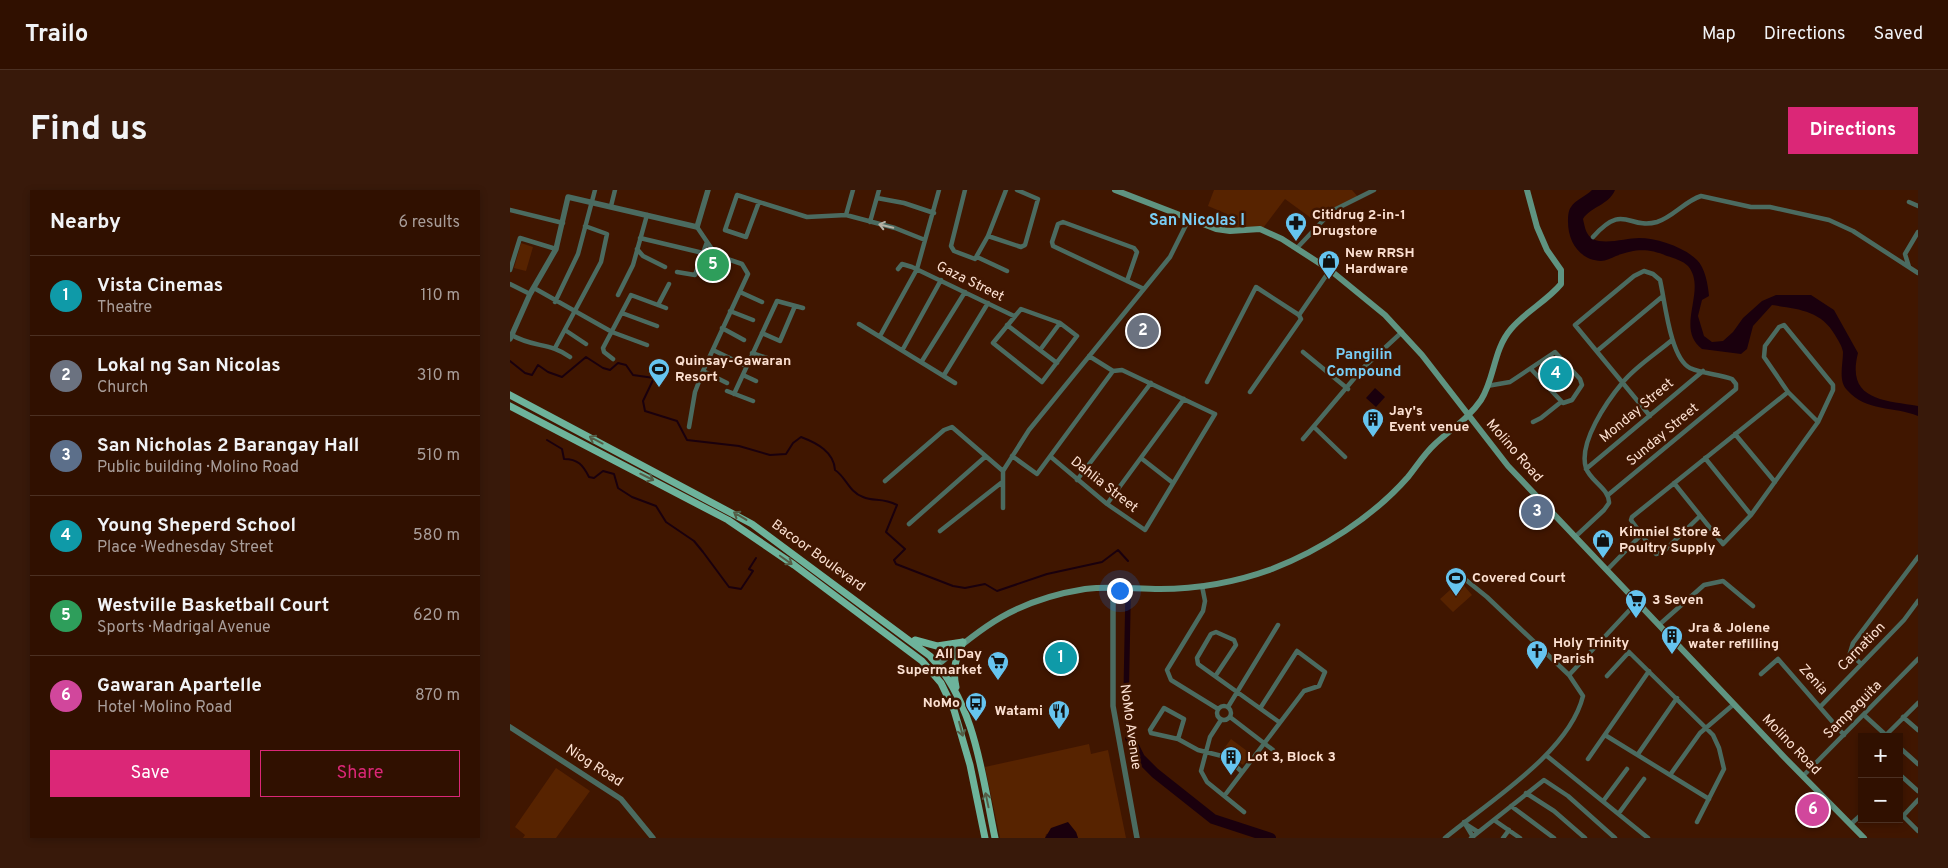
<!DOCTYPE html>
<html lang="en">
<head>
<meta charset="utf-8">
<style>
	:root { --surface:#301000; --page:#38190a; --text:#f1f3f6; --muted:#a89d99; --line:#4b3022; --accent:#db2777 }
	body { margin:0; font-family:Overpass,sans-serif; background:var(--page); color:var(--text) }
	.controls { position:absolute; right:15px; bottom:15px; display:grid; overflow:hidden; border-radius:0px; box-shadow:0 2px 8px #0003 }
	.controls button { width:45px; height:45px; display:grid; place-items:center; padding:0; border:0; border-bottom:1px solid var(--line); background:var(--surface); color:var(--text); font:25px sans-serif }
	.you { position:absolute; left:609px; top:400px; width:18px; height:18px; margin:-12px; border:4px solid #fff; border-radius:50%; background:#1a73e8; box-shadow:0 0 0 8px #1a73e833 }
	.badge { display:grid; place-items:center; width:32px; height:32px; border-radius:50%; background:var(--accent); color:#fff; font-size:16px; font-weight:700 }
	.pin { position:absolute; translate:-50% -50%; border:2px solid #fff; box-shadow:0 1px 5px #0006 }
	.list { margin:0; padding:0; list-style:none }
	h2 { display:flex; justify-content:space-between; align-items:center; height:65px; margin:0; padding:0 20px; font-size:21px }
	h2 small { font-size:16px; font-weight:400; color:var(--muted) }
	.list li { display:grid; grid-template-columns:32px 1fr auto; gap:15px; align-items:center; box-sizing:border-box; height:80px; padding:0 20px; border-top:1px solid var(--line) }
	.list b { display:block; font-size:19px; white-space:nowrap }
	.list p { margin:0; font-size:16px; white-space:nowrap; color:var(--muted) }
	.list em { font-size:16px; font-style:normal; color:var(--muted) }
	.actions { display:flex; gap:10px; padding:15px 20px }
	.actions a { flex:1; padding:11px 0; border:1px solid var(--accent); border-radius:0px; text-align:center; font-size:18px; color:var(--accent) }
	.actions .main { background:var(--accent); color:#fff }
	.map { position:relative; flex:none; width:1408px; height:648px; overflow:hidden; border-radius:0px }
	header { display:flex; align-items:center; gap:30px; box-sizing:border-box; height:70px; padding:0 25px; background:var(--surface); border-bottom:1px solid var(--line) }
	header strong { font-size:24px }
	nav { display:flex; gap:28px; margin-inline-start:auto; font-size:18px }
	.intro { display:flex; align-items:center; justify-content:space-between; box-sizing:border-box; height:120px; padding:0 30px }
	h1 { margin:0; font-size:35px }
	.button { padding:12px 22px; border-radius:0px; background:var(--accent); color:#fff; font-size:18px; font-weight:700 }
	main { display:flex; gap:30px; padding:0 30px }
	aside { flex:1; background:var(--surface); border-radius:0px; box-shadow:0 2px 8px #0003 }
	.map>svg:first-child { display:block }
	.green { fill:#572300 }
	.water { fill:#1a000d }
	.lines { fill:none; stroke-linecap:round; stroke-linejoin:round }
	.stream { stroke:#1a000d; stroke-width:2 }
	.canal { stroke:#1a000d; stroke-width:5.5 }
	.river { stroke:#1a000d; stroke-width:10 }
	.minor { stroke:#4b6b60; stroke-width:4.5 }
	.tertiary { stroke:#4b6b60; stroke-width:5.5 }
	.secondary { stroke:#5f9481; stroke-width:6 }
	.primary { stroke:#6db39b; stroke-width:7 }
	.oneway { stroke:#b5b1a4 }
	.oneway2 { stroke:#545d46 }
	.labels { text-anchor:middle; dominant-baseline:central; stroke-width:5; stroke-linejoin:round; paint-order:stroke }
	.poi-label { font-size:14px; font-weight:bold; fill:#fce0d1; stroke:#401600; text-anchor:start }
	.street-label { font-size:14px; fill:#fce0d1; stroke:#401600 }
	.neighbourhood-label { font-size:15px; font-weight:bold; fill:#78cdf5; stroke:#401600 }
	.quarter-label { font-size:16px; font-weight:bold; fill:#78cdf5; stroke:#401600 }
</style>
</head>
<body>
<header>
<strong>Trailo</strong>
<nav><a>Map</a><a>Directions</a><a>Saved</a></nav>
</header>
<div class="intro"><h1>Find us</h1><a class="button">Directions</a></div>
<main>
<aside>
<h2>Nearby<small>6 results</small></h2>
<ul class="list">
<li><span class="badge" style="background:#0f9aa8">1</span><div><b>Vista Cinemas</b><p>Theatre</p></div><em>110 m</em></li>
<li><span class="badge" style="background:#6b7280">2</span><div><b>Lokal ng San Nicolas</b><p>Church</p></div><em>310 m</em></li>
<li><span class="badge" style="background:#5c6f8a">3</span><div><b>San Nicholas 2 Barangay Hall</b><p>Public building · Molino Road</p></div><em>510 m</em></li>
<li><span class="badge" style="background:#0f9aa8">4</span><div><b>Young Sheperd School</b><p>Place · Wednesday Street</p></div><em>580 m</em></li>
<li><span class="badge" style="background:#2e9e5b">5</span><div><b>Westville Basketball Court</b><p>Sports · Madrigal Avenue</p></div><em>620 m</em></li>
<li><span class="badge" style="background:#d1479c">6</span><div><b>Gawaran Apartelle</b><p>Hotel · Molino Road</p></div><em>870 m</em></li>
</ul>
<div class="actions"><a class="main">Save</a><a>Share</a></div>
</aside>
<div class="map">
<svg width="1408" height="648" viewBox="0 0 1408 648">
	<rect width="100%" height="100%" fill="#401600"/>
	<path class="green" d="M704 0H842L848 7 816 25 811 20 801 28 775 9 753 38H711L717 24 698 16Z
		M11 53 23 57 16 81 4 78Z
		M196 65 215 72 210 86 190 78Z
		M950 391 962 405 943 422 930 409Z
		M721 549 741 564 733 575 713 560Z
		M579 554 581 564 598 560 616 648H568L566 642 536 644 535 648H490L475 577Z
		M46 578 80 601 46 648H13L15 645 5 637Z"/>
	<path class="water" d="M1082 0H1105C1099 15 1080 17 1073 29 1075 38 1076 45 1083 49 1095 55 1117 48 1129 48 1147 48 1174 57 1187 70 1195 78 1198 94 1199 106L1192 110 1188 126 1194 146 1202 152 1213 151 1223 142 1233 128 1252 111 1266 105H1301L1324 120 1348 163C1336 210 1373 210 1408 216V226C1384 216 1356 222 1337 200 1328 191 1333 174 1333 162 1332 156 1328 150 1325 145 1311 120 1287 119 1262 115L1243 136 1237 159 1231 164 1192 159C1164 138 1198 100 1178 76 1173 71 1164 68 1157 66 1137 58 1126 59 1106 66 1101 68 1096 71 1091 71 1069 70 1058 51 1058 32 1058 27 1058 21 1061 17 1065 10 1076 6 1082 0Z
		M865 198 875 207 866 217 856 208Z
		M558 632 566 642 568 648H535L541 638Z"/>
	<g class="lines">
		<path class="stream" d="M0 171 15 183 22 185 28 175 38 182 52 187 76 167 93 178 100 180 108 173 116 175 123 185 144 188 133 211 135 221 167 231 177 250 229 256 260 265 276 264 283 253 291 247C307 253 324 262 325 280 336 287 339 302 353 307 364 312 372 307 387 315L376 342 395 359 384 370 386 374 443 396 455 398 475 394 487 401 537 384 592 372 608 360 618 371
			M37 250 52 259 54 269C68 269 73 275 79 287L84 288 93 281 104 284 108 298 122 307 146 316 156 332 184 351 193 362 219 397 231 399 243 381 239 379 246 368"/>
		<path class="canal" d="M618 409 616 512 618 538"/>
		<path class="river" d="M620 548 630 568 645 583 703 629 761 648"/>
		<path class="minor" d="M455 0 441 56 444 61 465 69 478 46 496 0
			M367 8 394 13 424 23
			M249 12 236 47 215 40 227 5 297 27 336 25
			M1399 12 1408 16
			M101 16 105 0
			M0 20 53 33
			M336 25 385 38 415 50
			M336 25 343 0
			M360 32 369 0
			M478 46 511 57 515 55 528 9 507 0
			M1083 47C1114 12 1118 40 1147 32 1163 27 1175 11 1191 6L1241 17H1260L1319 30 1343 41 1408 83
			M130 48 193 63
			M787 58 822 21 864 0
			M127 59 133 66 155 77
			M467 67 497 81
			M1399 77 1395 64 1408 42
			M388 79 392 74 402 77 504 126
			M0 80 10 48 46 59
			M167 82 185 85 197 52
			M617 91 627 62 624 58 553 32 548 34 542 52 543 56 634 99
			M0 94 20 104
			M24 98 102 142 137 155
			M230 102 252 112
			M108 105 123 75 137 25
			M45 112 68 64 85 0
			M148 115 159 94
			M511 119 550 133 567 146 532 192 483 153Z
			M220 121 243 130
			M112 123 147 136
			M789 125 820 80
			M349 134 445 193
			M497 135 547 173
			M1274 135 1323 195V200L1308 232 1278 202 1254 167 1255 156 1269 137Z
			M212 138 234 150
			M55 140 76 154
			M252 143 270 151 285 116
			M0 144C22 158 40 152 60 167
			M370 146 407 79 429 0
			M45 158 91 72 97 44 75 36
			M393 159 431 90
			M203 160 236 176
			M530 160 550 133
			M1087 161 1153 106
			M793 162 838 199
			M242 163 260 169
			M103 169 94 162 93 158 121 105 156 118
			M412 171 455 102
			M193 181 217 193
			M233 185 246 191
			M434 185 478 113
			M697 192 746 97 789 125 791 129 740 202
			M977 196 1000 192 1045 162 1070 189 1072 195 1062 210 1053 213 1021 179
			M217 201 243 211
			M224 204 267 111 293 118
			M1023 232 1031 228 1051 212
			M179 237 185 202 193 181 238 84 232 74 206 65 187 37
			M805 238 835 267
			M1225 244 1265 292
			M793 249 853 178 892 142
			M502 266 527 284 603 181
			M541 267 597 314 635 340 705 224 612 180 603 181 579 166
			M631 268 663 293
			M1195 268 1241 325
			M1076 279 1193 181
			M567 290 641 193
			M375 291 434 240 442 237 493 281
			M1164 293 1213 354 1241 325 1308 232
			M1098 305 1226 199V194L1222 189C1209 184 1193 184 1180 178 1160 168 1155 111 1150 90L1143 84 1134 81 1124 86 1065 135 1140 226
			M597 314 674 209
			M493 318V281L519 240 660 67 679 29
			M1189 327 1153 362 1146 364 1121 330 1122 327 1278 202
			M399 334 475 267
			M430 341 491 293
			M1065 347 1094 320 1099 313C1100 299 1080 291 1076 278 1068 253 1097 211 1113 192 1126 176 1147 163 1162 150
			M1097 380 1130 346
			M692 396 695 411 693 421 657 480 661 490 708 519
			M1150 434 1194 395 1213 391 1243 416
			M1351 474 1340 463 1343 453 1408 367
			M1251 484 1268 469 1334 545
			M706 485 726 455 724 450 706 442 701 444 687 468 688 474 769 532
			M1059 485 1128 411
			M1097 486 1119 462 1203 545 1209 558 1214 579 1187 632
			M707 523a7 7 0 1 1 14 0a7 7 0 1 1-14 0Z
			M1311 516 1394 430 1408 411
			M718 517 768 435
			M1354 525 1378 547
			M720 527 763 560
			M1393 527 1408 540
			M711 530 700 547 691 581 697 592 734 622
			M1095 545 1199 609
			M1376 545 1408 513
			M668 549 674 529 654 518 640 540 641 543 668 549 688 560 716 567 732 582
			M1389 557 1408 574
			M1128 564 1167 508
			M1037 566 1138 648
			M1078 569 1139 481
			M1352 583V584
			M1389 584 1408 601
			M1160 585 1190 543 1224 514
			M1293 586 1408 469
			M1016 603 1044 621 1075 648
			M715 605 794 501 809 496 815 482 787 461 751 517
			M1094 610 1117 579
			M1001 616 1044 648
			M1389 622 1408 641
			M1109 623 1134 589
			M1393 626 1408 610
			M984 630 1010 648
			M954 632 963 647
			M1341 634 1352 624
			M957 635 968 642
			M935 648C978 612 1059 563 1073 506L1059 485 977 407 951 386
			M961 648 1034 590 1058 606 1105 648
			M993 648 999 640"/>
		<path class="tertiary" d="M0 149 20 104 46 59 58 7 187 37 198 0
			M603 398V516L627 648
			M0 537 111 609 143 648"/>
		<path class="secondary" d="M605 0 706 39 720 41 750 39 772 49 820 80 875 125 912 165 998 276 1276 569 1354 648
			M422 480C472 436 506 410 575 399 599 396 625 399 650 399 688 399 726 392 762 379 811 360 863 327 898 287 907 276 914 264 925 254 940 240 959 228 971 210 985 188 983 160 1001 139 1015 122 1037 111 1051 94V80L1037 60 1027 37 1017 0"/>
		<path class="primary" d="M0 205 242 334 420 466C466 515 472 586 485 648
			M0 216 218 330 284 375 412 471 431 493 444 520 460 575 475 648
			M405 450 427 456 453 452
			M446 497C442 479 446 468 453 452"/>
	</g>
	<defs><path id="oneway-shaft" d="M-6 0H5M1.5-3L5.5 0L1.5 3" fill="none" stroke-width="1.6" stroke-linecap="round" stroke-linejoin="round" transform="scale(1.25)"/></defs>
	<use class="oneway" href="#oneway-shaft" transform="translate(376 36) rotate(-167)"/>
	<g class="oneway2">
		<use href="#oneway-shaft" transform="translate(86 250) rotate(-152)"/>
		<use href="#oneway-shaft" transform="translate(137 287) rotate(26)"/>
		<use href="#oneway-shaft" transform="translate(230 326) rotate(-149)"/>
		<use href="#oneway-shaft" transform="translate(276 370) rotate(35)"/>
		<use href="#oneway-shaft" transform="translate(451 539) rotate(75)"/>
		<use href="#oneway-shaft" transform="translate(477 610) rotate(-102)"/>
	</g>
	<defs>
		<g id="pharmacy-pin" transform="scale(1.125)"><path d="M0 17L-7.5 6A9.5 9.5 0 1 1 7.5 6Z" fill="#66c4ef" stroke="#401600"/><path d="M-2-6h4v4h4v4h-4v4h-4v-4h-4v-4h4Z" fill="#111"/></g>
		<g id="shop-pin" transform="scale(1.125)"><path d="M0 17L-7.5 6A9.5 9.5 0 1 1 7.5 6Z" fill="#66c4ef" stroke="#401600"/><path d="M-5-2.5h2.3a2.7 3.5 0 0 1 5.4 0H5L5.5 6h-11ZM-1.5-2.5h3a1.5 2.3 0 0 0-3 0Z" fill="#111"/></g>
		<g id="stadium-pin" transform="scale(1.125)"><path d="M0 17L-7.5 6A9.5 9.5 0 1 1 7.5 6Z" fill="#66c4ef" stroke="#401600"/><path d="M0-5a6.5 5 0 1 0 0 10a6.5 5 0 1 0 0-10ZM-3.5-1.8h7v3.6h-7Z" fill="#111"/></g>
		<g id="building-pin" transform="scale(1.125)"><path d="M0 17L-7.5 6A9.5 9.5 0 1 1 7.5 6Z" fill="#66c4ef" stroke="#401600"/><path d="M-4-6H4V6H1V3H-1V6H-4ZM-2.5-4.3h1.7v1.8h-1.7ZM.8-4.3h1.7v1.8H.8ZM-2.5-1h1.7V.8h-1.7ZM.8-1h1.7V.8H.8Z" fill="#111"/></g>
		<g id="supermarket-pin" transform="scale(1.125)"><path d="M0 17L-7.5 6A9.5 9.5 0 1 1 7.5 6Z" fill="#66c4ef" stroke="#401600"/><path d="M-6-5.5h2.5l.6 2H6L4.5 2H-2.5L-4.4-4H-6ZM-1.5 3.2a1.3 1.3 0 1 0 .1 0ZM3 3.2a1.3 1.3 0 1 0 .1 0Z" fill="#111"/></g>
		<g id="church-pin" transform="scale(1.125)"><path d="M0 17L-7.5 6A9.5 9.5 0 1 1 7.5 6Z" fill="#66c4ef" stroke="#401600"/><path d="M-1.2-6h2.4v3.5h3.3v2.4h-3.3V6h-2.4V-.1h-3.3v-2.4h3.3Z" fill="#111"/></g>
		<g id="bus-pin" transform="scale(1.125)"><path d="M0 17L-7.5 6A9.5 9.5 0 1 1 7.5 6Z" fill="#66c4ef" stroke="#401600"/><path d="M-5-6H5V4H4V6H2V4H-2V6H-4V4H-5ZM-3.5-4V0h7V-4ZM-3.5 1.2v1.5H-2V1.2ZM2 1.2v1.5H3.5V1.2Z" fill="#111"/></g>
		<g id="restaurant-pin" transform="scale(1.125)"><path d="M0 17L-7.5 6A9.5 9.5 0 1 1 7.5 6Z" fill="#66c4ef" stroke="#401600"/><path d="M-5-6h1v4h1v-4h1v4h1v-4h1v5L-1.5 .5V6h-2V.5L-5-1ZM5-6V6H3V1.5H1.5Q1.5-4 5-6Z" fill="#111"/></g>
	</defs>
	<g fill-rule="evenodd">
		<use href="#pharmacy-pin" x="786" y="33"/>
		<use href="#shop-pin" x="819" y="71"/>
		<use href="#stadium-pin" x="149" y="179"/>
		<use href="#building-pin" x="863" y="229"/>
		<use href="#shop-pin" x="1093" y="350"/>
		<use href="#stadium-pin" x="946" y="388"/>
		<use href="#supermarket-pin" x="1126" y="410"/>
		<use href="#building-pin" x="1162" y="446"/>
		<use href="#church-pin" x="1027" y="461"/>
		<use href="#supermarket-pin" x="488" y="472"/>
		<use href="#bus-pin" x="466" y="513"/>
		<use href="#restaurant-pin" x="549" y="521"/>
		<use href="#building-pin" x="721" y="567"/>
	</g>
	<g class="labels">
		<g class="poi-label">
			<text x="802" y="25">Citidrug 2-in-1<tspan x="802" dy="16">Drugstore</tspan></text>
			<text x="835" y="63">New RRSH<tspan x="835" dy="16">Hardware</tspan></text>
			<text x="165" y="171">Quinsay-Gawaran<tspan x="165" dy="16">Resort</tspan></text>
			<text x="879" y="221">Jay's<tspan x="879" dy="16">Event venue</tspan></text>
			<text x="1109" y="342">Kimniel Store &amp;<tspan x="1109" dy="16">Poultry Supply</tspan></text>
			<text x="962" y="388">Covered Court</text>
			<text x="1142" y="410">3 Seven</text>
			<text x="1178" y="438">Jra &amp; Jolene<tspan x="1178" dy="16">water refilling</tspan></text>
			<text x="1043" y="453">Holy Trinity<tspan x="1043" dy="16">Parish</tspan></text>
			<text x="472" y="464" text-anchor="end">All Day<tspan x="472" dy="16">Supermarket</tspan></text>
			<text x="450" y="513" text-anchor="end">NoMo</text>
			<text x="533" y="521" text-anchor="end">Watami</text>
			<text x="737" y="567">Lot 3, Block 3</text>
		</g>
		<g class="street-label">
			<text transform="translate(460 92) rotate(26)">Gaza Street</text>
			<text transform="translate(1127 221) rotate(-40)">Monday Street</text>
			<text transform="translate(1153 245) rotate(-40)">Sunday Street</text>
			<text transform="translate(1004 261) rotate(49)">Molino Road</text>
			<text transform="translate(594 295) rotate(38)">Dahlia Street</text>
			<text transform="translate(308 366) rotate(36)">Bacoor Boulevard</text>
			<text transform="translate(1352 457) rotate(-46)">Carnation</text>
			<text transform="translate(1303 490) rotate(48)">Zenia</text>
			<text transform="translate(1343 520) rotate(-45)">Sampaguita</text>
			<text transform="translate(620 537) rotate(82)">NoMo Avenue</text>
			<text transform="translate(1281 555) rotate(46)">Molino Road</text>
			<text transform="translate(84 576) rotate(33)">Niog Road</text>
		</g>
		<g class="neighbourhood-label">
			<text x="854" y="165">Pangilin<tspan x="854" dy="17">Compound</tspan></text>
		</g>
		<g class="quarter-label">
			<text x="687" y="31">San Nicolas I</text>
		</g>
	</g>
</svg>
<div class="controls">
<button>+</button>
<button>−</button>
</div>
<div class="you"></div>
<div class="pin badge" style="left:551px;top:468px;background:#0f9aa8">1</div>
<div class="pin badge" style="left:633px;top:141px;background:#6b7280">2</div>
<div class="pin badge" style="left:1027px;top:322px;background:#5c6f8a">3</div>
<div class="pin badge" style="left:1046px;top:184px;background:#0f9aa8">4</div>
<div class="pin badge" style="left:203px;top:75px;background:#2e9e5b">5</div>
<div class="pin badge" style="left:1303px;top:620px;background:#d1479c">6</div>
</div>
</main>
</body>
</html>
